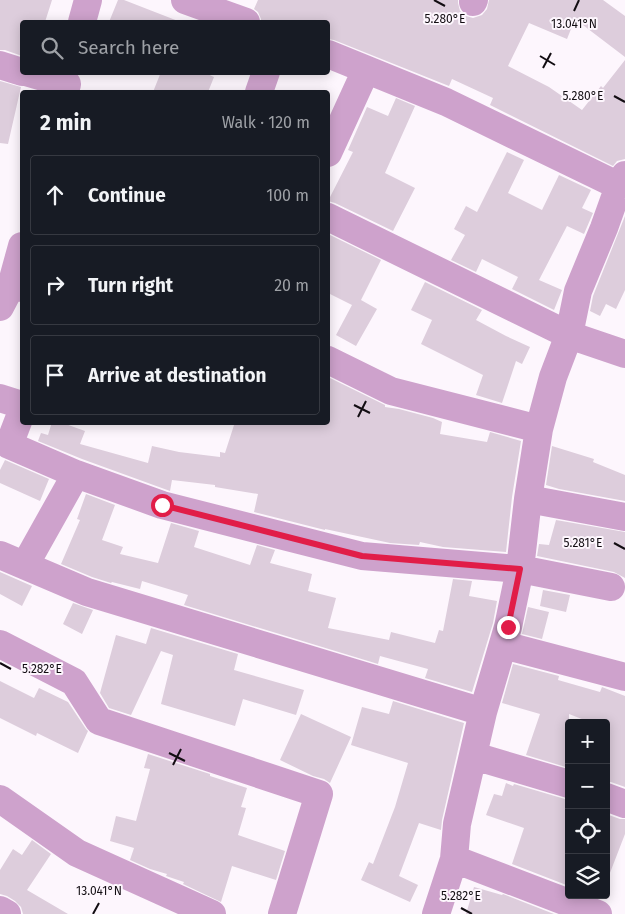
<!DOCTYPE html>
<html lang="en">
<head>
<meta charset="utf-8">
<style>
	:root { --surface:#171b24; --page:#20242c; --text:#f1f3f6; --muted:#9ea1a6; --line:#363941 }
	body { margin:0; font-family:"Fira Sans",sans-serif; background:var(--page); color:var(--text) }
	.controls { position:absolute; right:15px; bottom:15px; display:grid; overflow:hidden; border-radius:5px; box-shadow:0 2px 12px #0003 }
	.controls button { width:45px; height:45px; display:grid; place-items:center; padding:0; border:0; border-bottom:1px solid var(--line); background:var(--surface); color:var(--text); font:25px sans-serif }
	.stop { position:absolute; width:15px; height:15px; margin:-11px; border:4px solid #e11d48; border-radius:50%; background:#fff }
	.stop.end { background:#e11d48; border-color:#fff; box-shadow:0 1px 5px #0008 }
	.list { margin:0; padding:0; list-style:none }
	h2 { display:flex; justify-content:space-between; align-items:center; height:65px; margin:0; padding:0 20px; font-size:21px }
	h2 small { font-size:16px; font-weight:400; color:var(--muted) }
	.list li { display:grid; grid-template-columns:32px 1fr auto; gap:15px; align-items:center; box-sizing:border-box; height:80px; margin:0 10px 10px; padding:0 10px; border:1px solid var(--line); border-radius:5px }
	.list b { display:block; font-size:19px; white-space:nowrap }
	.list em { font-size:16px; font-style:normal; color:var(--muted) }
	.icon { flex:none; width:28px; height:28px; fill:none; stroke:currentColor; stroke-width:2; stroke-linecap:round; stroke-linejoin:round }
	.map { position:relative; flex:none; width:625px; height:914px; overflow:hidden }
	.search { position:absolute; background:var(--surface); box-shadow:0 2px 12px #0003; left:20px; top:20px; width:310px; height:55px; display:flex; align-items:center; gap:12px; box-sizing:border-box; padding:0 18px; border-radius:5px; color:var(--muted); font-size:19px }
	.panel { position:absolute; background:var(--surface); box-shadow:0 2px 12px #0003; left:20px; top:90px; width:310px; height:335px; border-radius:5px }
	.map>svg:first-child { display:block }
	.building { fill:#ddcddc }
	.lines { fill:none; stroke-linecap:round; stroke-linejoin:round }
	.minor { stroke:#cea2cc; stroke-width:28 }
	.route { stroke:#e11d48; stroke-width:6 }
	.ticks { fill:none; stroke:#120d12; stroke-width:2 }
	.ticks-label { font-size:12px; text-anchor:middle; fill:#120d12; stroke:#fdf6fd; stroke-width:4; stroke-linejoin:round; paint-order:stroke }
</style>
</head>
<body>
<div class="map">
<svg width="625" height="914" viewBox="0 0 625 914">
	<rect width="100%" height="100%" fill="#fdf6fd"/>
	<path class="building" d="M0 0H52L45 22H22V56L5 50H0Z
		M118 0H124L178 21V22H109Z
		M258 0H458V3L460 11 466 16 473 18 482 15 487 9 489 0H603L625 16V57L575 19 567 39 529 23 508 66 549 87 582 110 601 86 603 88 625 60V159L617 161 613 166 490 105 493 98 452 79 449 86 334 40 328 39V22H261V19L258 12 254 9Z
		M161 72H203L214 77 208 92H153Z
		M0 81 21 87 8 144 0 143Z
		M396 98 415 106 385 173 415 188 393 231 335 203 328 201 353 152 348 150 367 107 388 116Z
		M507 152 524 160 508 193 542 210 559 175 591 190 582 208 593 213 584 234 567 226 539 280 562 290 554 310 512 289 518 277 482 259 476 272 451 260 465 235 454 229 466 206 477 212Z
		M625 216V290L616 309 606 304 600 316 590 311 593 296Z
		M328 234 381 260 361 300 377 309 356 346 336 335 352 305 328 293Z
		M425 282 482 310 476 320 506 336 530 347 522 364 516 361 502 403 476 395 483 375 421 344 432 320 411 310Z
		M328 377 385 405V407L399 409 433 418 442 422 440 434 487 442 490 432 521 441 512 497 506 552 443 547 420 542 419 545 390 543 325 529V530L254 512 258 494 215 487V485L172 480 170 491 82 459 38 441 41 433 48 435 52 422H60L85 431 80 444 148 463 152 446 179 452 220 457V452L225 453 235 422H328Z
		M552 446 594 459 593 462 625 475V501L559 489 546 485Z
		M5 460 49 479 40 501 0 483V470Z
		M86 494 115 505 102 540 123 547 120 554 158 563 171 523 199 531 194 547 250 565 257 545 275 550 270 563 312 574 308 591 336 598 328 628 389 640 391 632 435 643 439 630 443 631 453 579 472 581 469 596 497 601 493 623 472 692 425 678 428 669 380 656 378 664 184 605 188 595 142 581 140 589 112 582 111 583 92 577 61 564 80 520 77 519Z
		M556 520 625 532V578L614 572 537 556 539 544 549 545Z
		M0 572 32 586 22 606 0 594Z
		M543 590 570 595 566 612 540 606Z
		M73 603 93 610 82 634 63 624Z
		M528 607 549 612 542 639 522 634Z
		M151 628 238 654 234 670 304 690 296 715 243 699 235 726 161 704 173 655 161 651 131 715 109 708 100 693 116 635 146 644Z
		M513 664 559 676 558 680 600 692 602 687 625 696V787L611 782H606V723H592L569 714V768L526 755 540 714 502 703Z
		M0 681 34 698 39 688 68 702 86 729 88 731 78 753 37 733 36 736 0 718Z
		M393 701 464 723 442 820 441 830 419 823 399 876 418 885 410 902 361 880 369 862 373 864 395 807 408 763 351 745 362 707 389 714Z
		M301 714 351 737 330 783 324 779 313 776 280 760Z
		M148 754 210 774V776L247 788 241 807 246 808 238 835 285 851 276 880 232 866 221 902 183 884 184 882 166 876 167 874 150 869 130 860 134 848 110 841 116 816 136 821 150 769 144 768Z
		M506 783 513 786 514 784 565 799H569V886L512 864 524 828 486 815 494 794 502 796Z
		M606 814 620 819H625V834L608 878H606Z
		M32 840 51 854 27 890 68 914H23L21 907 15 901 7 896 0 894V870L13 849 22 855Z
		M474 887 502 895 503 894 554 914H466Z"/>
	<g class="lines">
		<path class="minor" d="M185 0 246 22
			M473 2 474 0
			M82 22 88 0
			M328 54 446 102 619 186
			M0 65 22 72
			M26 72 67 84 65 92
			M259 92 266 72
			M328 153 366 70
			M328 217 569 335 625 354
			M11 286 22 246
			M0 307 11 286 22 288
			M328 360 391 391 539 429
			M0 398 22 405
			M22 411 9 445 76 474 162 505 362 556 520 569 611 587
			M528 499 625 517
			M0 555 87 592 483 712
			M25 565 76 474
			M0 644 74 682 99 721 319 794 282 914
			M503 645 625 677
			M474 756 569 784
			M606 797 625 804
			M0 799 77 853 212 914
			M454 859 598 914
			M0 910 7 914
			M436 914 454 859 457 824 483 712 508 627 520 569 528 499 539 429 553 377 569 335 578 291 604 228 619 186 625 175"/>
	</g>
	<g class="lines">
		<path class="route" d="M162 505 362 556 520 569 508 627"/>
	</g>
	<path class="ticks" d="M434 0 445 6M574 11 579 0M540 56 555 65M543 68 551 53M614 96 625 102M354 405 370 413M358 417 366 401M614 543 625 549M0 663 11 669M169 753 185 761M173 765 181 749M461 908 472 914M93 914 99 903"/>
	<g class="ticks-label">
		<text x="445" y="23">5.280°E</text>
		<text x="574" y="28">13.041°N</text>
		<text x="583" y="100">5.280°E</text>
		<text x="583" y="547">5.281°E</text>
		<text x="42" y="673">5.282°E</text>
		<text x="99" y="895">13.041°N</text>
		<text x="461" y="900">5.282°E</text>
	</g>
</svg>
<div class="controls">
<button>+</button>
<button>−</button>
<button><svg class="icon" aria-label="locate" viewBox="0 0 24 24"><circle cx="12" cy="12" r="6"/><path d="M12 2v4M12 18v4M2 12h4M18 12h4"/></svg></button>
<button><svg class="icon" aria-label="layers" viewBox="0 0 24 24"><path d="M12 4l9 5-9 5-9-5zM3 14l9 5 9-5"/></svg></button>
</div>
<div class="stop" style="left:162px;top:505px"></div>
<div class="stop end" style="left:508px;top:627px"></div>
<div class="search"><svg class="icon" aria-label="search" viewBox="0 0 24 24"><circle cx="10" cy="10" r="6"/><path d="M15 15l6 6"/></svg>Search here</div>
<section class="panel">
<h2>2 min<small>Walk · 120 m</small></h2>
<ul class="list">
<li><svg class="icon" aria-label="ahead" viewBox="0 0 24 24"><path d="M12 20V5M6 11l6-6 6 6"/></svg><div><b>Continue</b></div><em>100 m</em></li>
<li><svg class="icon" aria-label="right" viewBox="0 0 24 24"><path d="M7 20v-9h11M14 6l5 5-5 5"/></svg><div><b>Turn right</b></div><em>20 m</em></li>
<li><svg class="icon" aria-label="arrive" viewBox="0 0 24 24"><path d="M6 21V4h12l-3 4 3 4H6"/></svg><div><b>Arrive at destination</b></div></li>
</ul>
</section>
</div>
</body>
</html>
